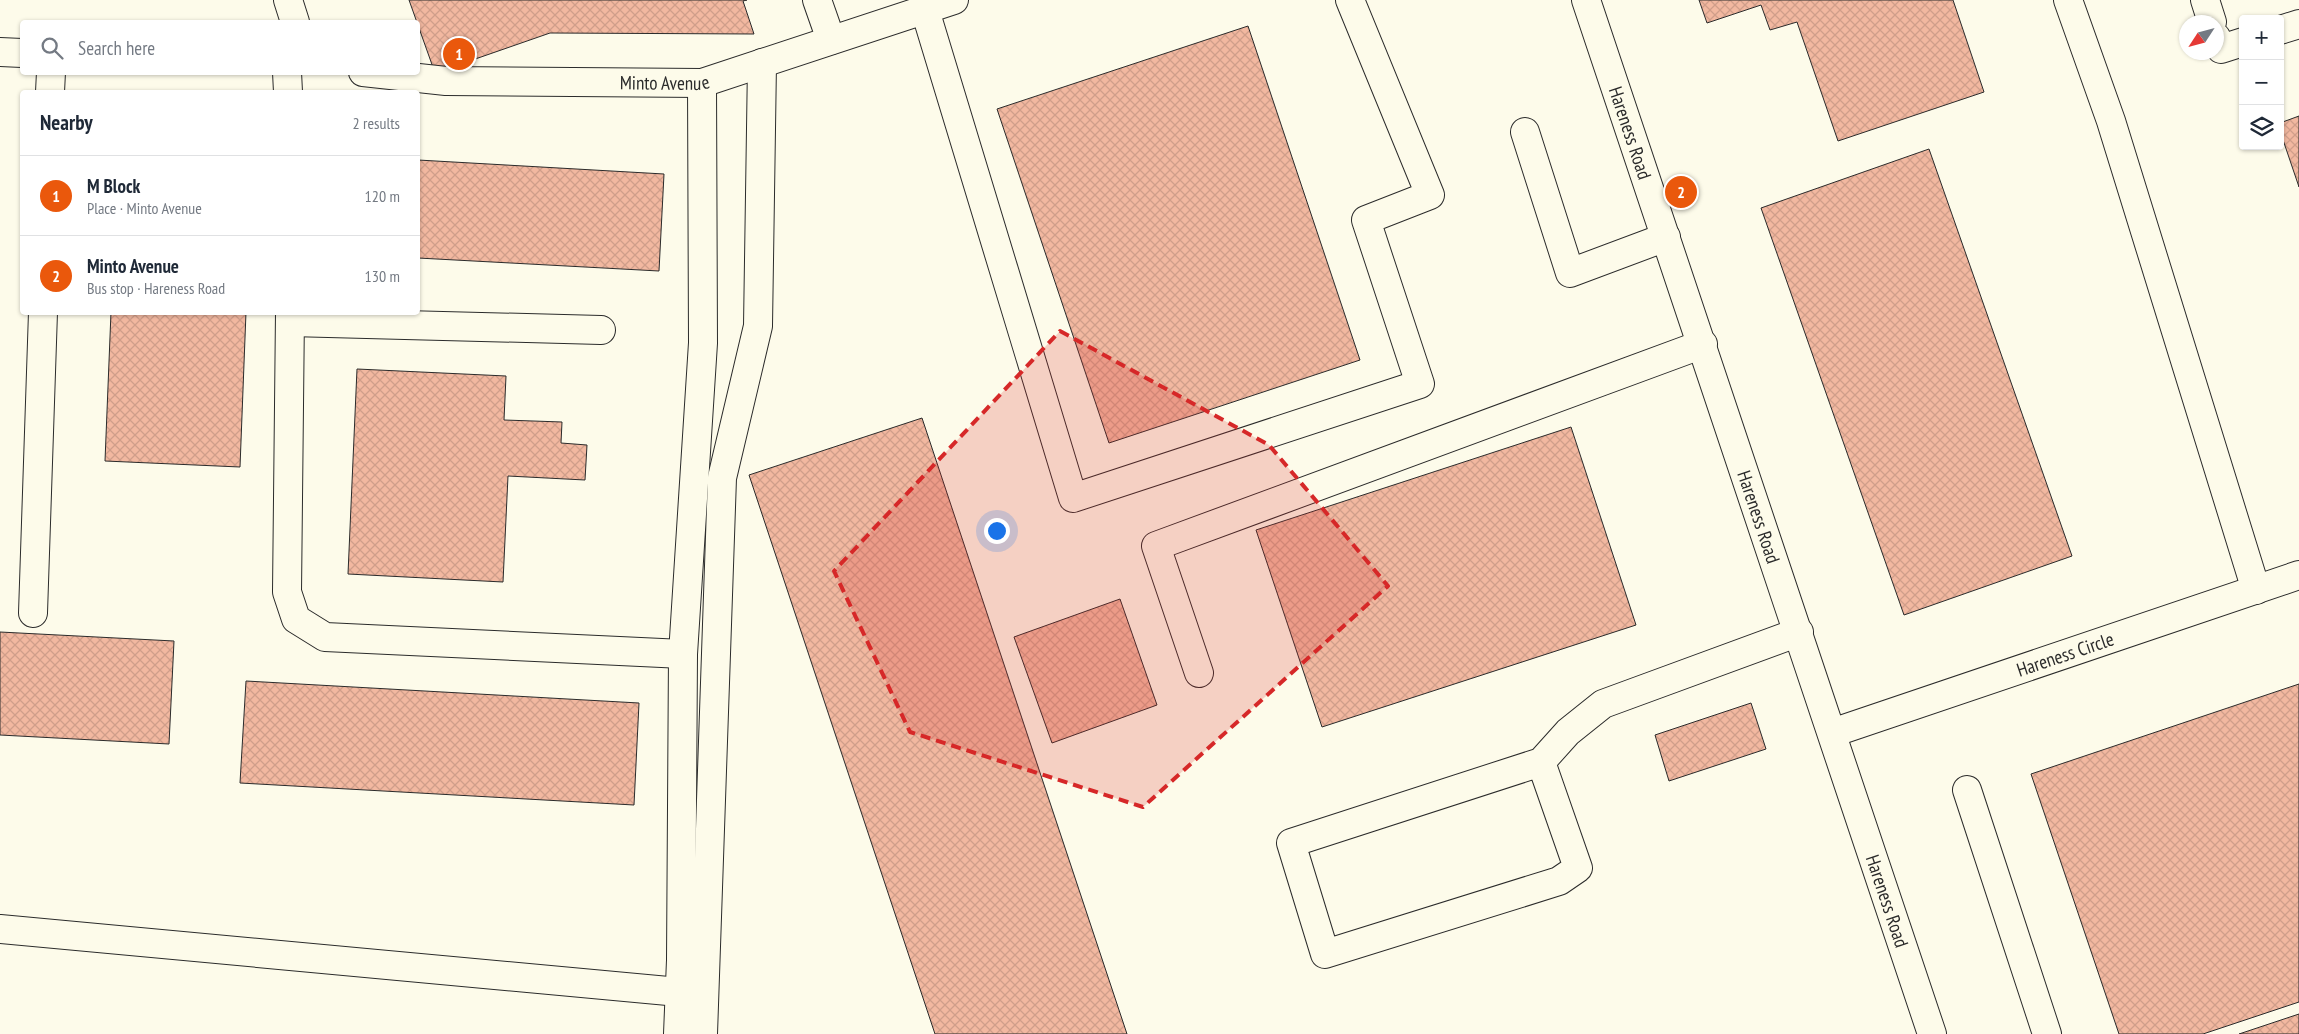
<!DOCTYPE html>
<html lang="en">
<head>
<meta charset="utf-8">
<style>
	:root { --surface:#fff; --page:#f2f2f3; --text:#1f2937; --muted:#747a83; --line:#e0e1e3; --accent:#ea580c }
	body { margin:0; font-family:"PT Sans Narrow",sans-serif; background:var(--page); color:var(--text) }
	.controls { position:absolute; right:15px; top:15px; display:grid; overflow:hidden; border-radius:5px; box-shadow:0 1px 4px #0004 }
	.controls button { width:45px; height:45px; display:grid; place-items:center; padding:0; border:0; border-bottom:1px solid var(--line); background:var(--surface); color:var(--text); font:25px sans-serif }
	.compass { position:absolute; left:2179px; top:15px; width:45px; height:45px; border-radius:50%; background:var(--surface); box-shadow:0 1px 4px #0004; rotate:234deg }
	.you { position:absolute; left:996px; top:530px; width:18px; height:18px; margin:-12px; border:4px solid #fff; border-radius:50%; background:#1a73e8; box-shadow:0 0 0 8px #1a73e833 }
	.badge { display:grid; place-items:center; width:32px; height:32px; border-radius:50%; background:var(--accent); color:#fff; font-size:16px; font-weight:700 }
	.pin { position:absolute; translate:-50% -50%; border:2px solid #fff; box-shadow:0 1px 5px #0006 }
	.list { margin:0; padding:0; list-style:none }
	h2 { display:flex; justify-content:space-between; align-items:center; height:65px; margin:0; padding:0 20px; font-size:21px }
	h2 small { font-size:16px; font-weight:400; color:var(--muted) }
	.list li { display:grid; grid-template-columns:32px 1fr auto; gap:15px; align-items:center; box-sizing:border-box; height:80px; padding:0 20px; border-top:1px solid var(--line) }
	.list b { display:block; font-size:19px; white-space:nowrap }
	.list p { margin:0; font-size:16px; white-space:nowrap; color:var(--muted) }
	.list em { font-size:16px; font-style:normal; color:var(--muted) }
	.icon { flex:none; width:28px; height:28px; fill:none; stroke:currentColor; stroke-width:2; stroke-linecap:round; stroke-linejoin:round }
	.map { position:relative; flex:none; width:2299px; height:1034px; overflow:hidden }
	.search { position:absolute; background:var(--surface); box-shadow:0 1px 4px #0004; left:20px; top:20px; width:400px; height:55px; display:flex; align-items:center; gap:12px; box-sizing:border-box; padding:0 18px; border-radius:5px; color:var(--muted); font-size:19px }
	.panel { position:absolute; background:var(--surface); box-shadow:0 1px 4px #0004; left:20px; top:90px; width:400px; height:225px; border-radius:5px }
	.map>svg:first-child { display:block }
	.building { fill:url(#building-cross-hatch); stroke:#2b2b2b }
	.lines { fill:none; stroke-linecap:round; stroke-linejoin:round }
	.minor-casing { stroke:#2b2b2b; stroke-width:30 }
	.major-casing { stroke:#2b2b2b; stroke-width:30 }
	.minor { stroke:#fdfbea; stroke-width:28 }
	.major { stroke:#fdfbea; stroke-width:28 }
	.marked { fill:#d62828; fill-opacity:0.2; stroke:#d62828; stroke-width:4; stroke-dasharray:10 6; stroke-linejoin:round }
	.labels { text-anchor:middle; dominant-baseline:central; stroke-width:4; stroke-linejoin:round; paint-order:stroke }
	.street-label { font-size:19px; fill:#2b2b2b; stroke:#fdfbea }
</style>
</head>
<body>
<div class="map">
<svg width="2299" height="1034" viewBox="0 0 2299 1034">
	<defs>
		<pattern id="building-cross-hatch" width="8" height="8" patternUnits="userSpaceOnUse" patternTransform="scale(1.25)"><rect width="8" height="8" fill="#f2b8a0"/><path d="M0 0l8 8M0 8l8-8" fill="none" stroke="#d09e8a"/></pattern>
	</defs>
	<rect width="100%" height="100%" fill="#fdfbea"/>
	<path class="building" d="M409 0H747L743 1 754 34 550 33 435 73Z
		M1699 0H1953L1984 92 1838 141 1797 22 1770 30 1761 5 1707 23Z
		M1248 26 1360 360 1109 443 997 109Z
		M2299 116V187L2280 131V123Z
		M1929 149 2072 556 1904 615 1761 208Z
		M418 160 664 174 659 271 418 258Z
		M111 312H246L240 467 105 461Z
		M357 369 506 376 504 420 562 422 561 443 587 445 585 480 508 476 503 582 348 574Z
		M922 418 1127 1034H935L749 475Z
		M1571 427 1636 625 1322 727 1256 530Z
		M1120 599 1157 705 1052 743 1014 637Z
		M0 632 174 641 169 744 0 735Z
		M246 681 639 703 634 805 240 783Z
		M2299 684V1002L2203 1034H2119L2031 774Z
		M1751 703 1766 749 1669 781 1655 735Z
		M2299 1014V1034H2239Z"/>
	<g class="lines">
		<g class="minor-casing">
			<g id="minor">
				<path d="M288 0 295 22"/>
				<path d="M817 0 831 40"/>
				<path d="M2068 0 2111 121 2256 590"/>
				<path d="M2205 0 2212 22"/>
				<path d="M925 10 1073 498 1420 384 1366 220 1430 195 1350 0"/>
				<path d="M2280 30 2299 24"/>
				<path d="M2216 37 2221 49 2243 42"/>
				<path d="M0 52 22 53"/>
				<path d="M287 72 288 92"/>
				<path id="s1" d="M363 72 446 81 702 83 954 0"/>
				<path d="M50 92 51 72"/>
				<path d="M1525 132 1570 273 1666 237"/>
				<path d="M290 312 287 592 296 619 325 637 683 654"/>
				<path d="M290 322 601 330"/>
				<path d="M33 613 43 312"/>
				<path d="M1199 673 1156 546 1703 344"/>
				<path id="s2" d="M1832 733 2299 575"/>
				<path d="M1541 762 1578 868 1559 881 1325 954 1291 843 1541 762 1568 732 1603 704 1799 632"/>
				<path d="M1967 790 2047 1034"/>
				<path d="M0 929 679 992"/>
				<path d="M678 1034 681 960 683 654 703 343 702 83"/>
				<path d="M703 1034 722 478 758 326 762 63"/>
			</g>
		</g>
		<g class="major-casing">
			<g id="major">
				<path id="s3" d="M1586 0 1932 1034"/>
			</g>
		</g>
		<use href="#minor" class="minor"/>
		<use href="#major" class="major"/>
	</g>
	<path class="marked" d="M1060 331 1269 445 1388 586 1143 807 910 732 834 571Z"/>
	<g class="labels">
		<g class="street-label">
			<text stroke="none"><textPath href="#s1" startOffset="302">Minto Avenue</textPath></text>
			<text stroke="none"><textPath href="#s3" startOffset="140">Hareness Road</textPath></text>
			<text stroke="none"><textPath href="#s3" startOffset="545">Hareness Road</textPath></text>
			<text stroke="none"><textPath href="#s2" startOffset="246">Hareness Circle</textPath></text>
			<text stroke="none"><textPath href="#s3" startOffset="950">Hareness Road</textPath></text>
		</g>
	</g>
</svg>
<div class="controls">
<button>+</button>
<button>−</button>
<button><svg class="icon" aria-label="layers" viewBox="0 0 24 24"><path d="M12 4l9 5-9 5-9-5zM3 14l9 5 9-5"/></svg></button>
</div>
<svg class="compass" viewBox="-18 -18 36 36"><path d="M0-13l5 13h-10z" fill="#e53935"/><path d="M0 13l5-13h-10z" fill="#747a83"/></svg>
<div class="you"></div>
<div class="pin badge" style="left:459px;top:54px">1</div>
<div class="pin badge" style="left:1681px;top:192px">2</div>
<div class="search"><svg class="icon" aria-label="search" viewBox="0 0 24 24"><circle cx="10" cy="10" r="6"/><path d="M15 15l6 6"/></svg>Search here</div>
<section class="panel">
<h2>Nearby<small>2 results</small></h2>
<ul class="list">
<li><span class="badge">1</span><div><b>M Block</b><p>Place · Minto Avenue</p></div><em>120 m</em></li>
<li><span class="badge">2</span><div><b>Minto Avenue</b><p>Bus stop · Hareness Road</p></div><em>130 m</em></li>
</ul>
</section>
</div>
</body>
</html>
